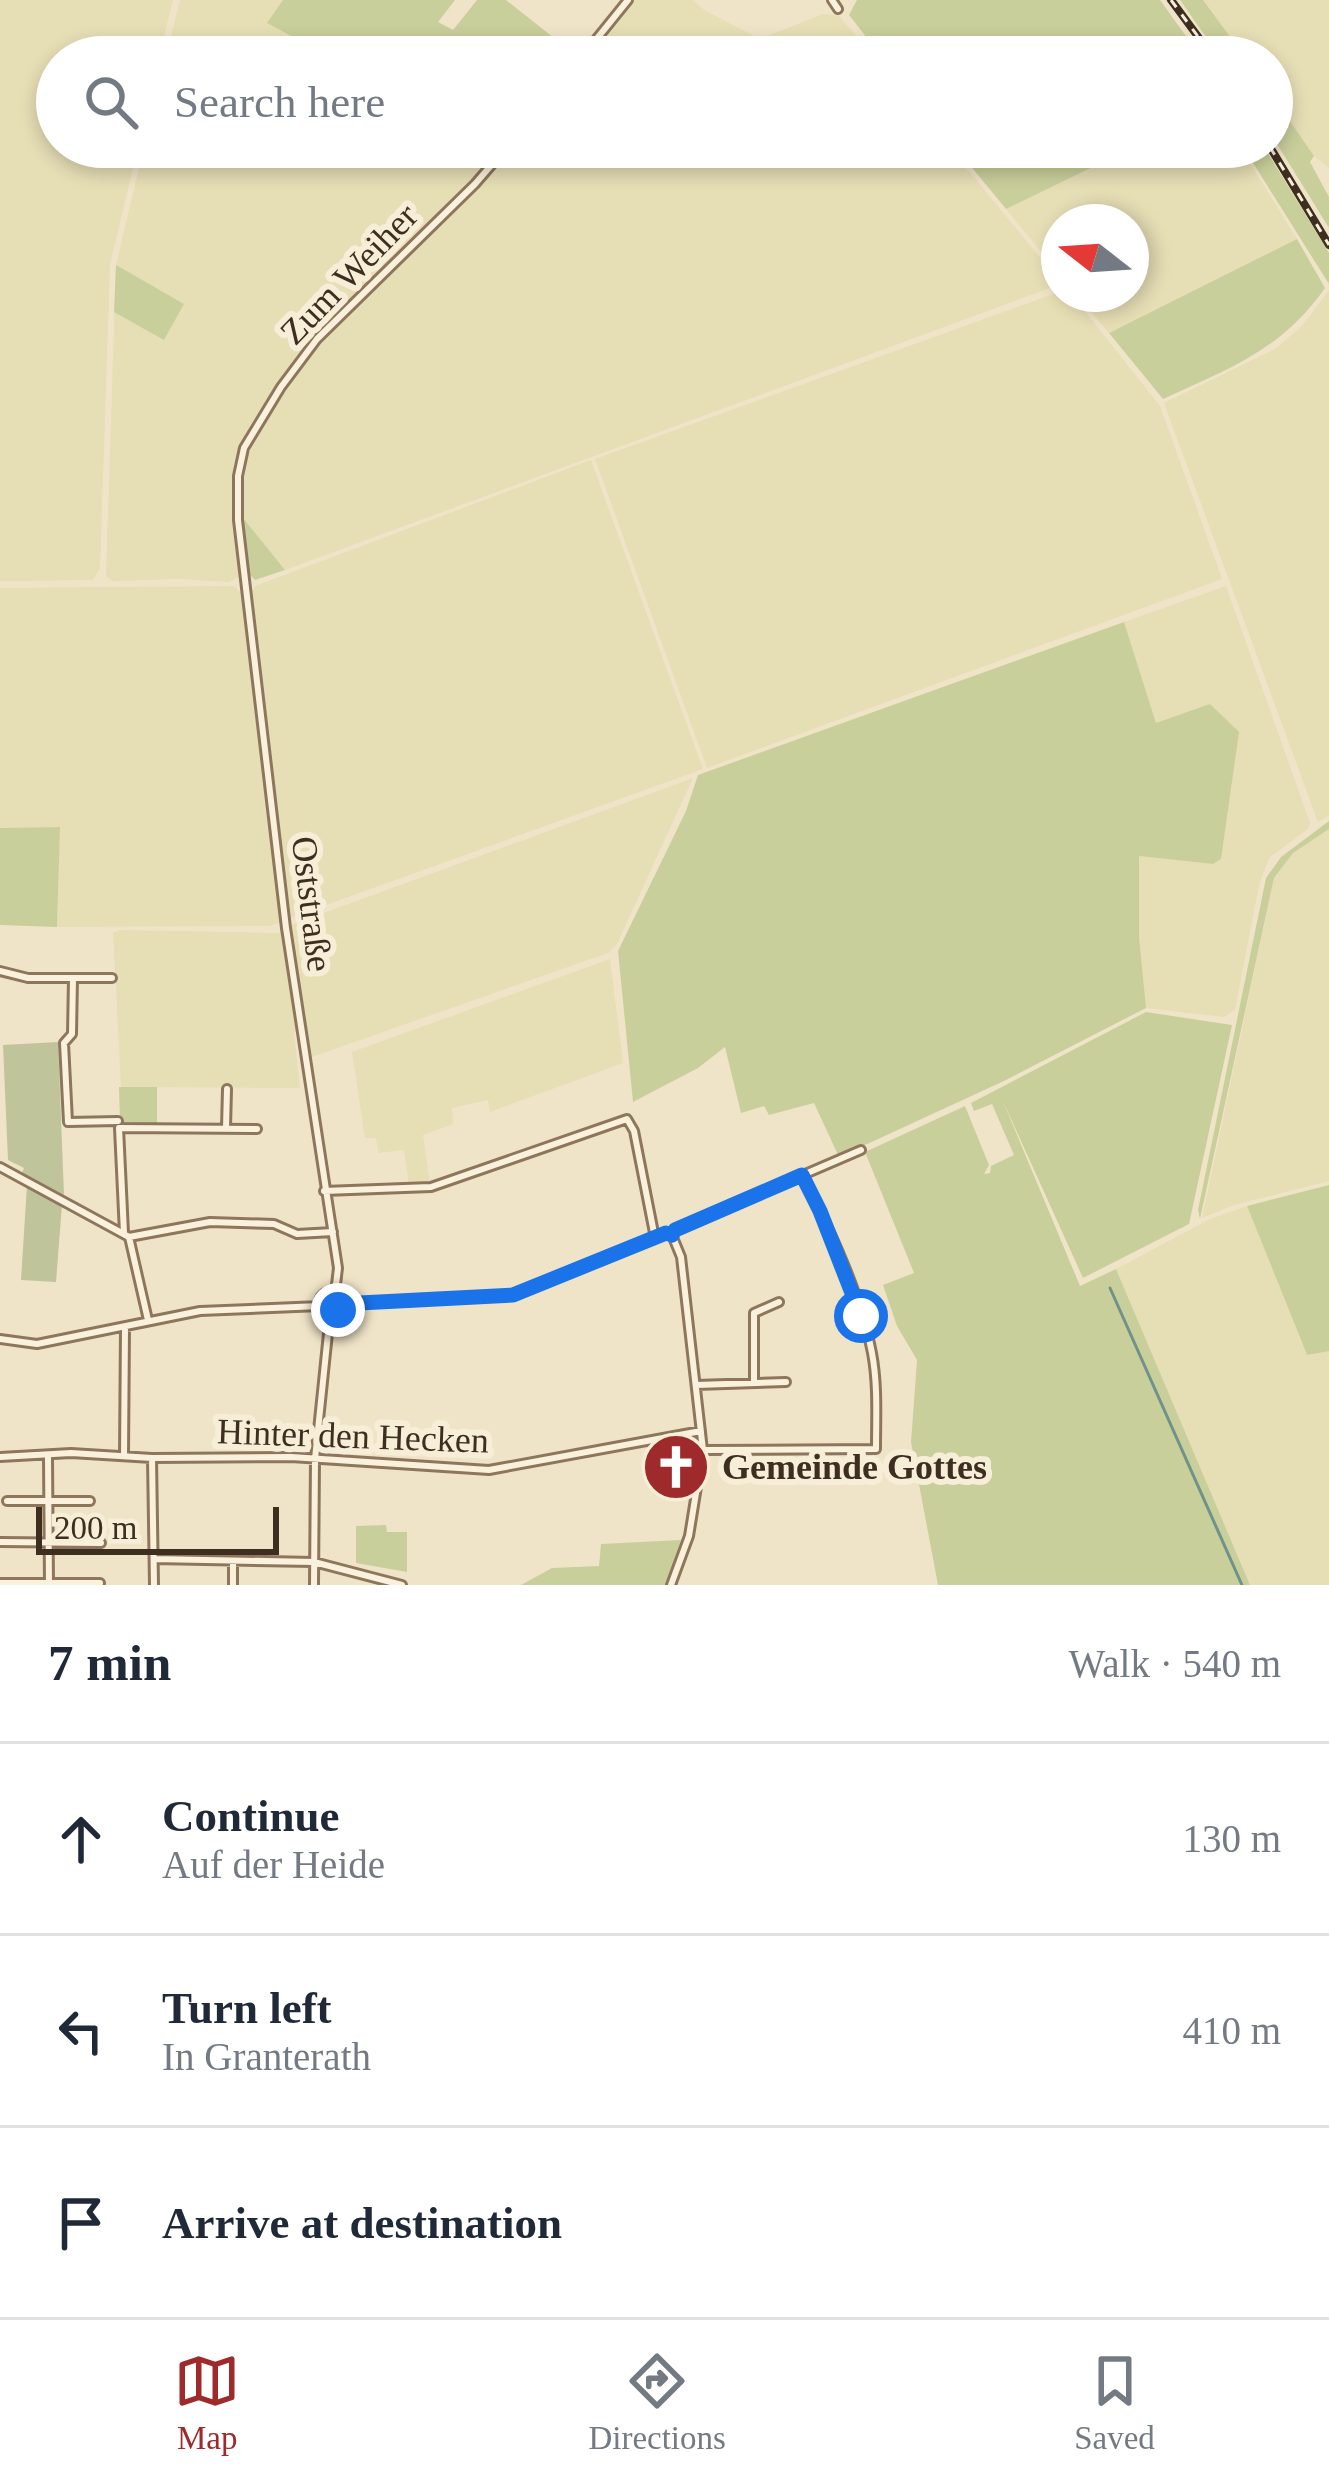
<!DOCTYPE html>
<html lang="en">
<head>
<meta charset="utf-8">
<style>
	:root { --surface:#fff; --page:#f6f6f7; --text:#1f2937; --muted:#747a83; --line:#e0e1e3; --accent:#9e2a2b }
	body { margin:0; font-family:Georgia,serif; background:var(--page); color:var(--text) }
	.compass { position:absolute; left:1041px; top:204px; width:108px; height:108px; border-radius:50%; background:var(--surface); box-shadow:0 6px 18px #0003; rotate:287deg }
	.scale { position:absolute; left:36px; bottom:30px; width:243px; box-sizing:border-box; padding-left:12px; border:6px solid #3d2e20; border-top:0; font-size:33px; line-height:42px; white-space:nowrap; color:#3d2e20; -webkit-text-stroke:9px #f7eed8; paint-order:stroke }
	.stop { position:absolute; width:36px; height:36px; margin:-27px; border:9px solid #1a73e8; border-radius:50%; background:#fff }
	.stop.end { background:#1a73e8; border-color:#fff; box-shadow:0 3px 12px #0008 }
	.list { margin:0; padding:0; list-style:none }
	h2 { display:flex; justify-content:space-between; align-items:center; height:156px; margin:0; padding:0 48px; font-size:51px }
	h2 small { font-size:39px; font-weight:400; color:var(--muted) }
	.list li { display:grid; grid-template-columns:78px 1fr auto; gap:36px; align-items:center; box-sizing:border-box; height:192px; padding:0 48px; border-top:3px solid var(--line) }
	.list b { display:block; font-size:45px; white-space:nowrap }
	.list p { margin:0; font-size:39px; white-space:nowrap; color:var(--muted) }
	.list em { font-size:39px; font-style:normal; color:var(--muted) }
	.icon { flex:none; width:66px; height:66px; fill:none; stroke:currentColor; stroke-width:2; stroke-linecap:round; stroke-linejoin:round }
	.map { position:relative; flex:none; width:1329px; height:1585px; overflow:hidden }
	.search { position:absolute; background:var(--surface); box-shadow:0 6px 18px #0003; left:36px; right:36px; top:36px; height:132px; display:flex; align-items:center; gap:30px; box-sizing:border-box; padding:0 42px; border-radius:66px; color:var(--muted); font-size:45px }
	.sheet { height:732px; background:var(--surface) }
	nav { display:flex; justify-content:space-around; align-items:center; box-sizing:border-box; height:168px; border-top:3px solid var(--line); background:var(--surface); font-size:33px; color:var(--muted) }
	nav a { display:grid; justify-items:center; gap:6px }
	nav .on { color:var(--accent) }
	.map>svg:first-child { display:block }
	.farmland { fill:#e6deb5 }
	.green { fill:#c9cf9b }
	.cemetery { fill:#bfc49a }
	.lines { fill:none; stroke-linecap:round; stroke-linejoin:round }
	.stream { stroke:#6f938a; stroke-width:3 }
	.street-casing { stroke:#8d765c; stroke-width:12 }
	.street { stroke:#faf1dc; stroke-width:6 }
	.rail-casing { stroke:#3d2e20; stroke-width:8 }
	.rail { stroke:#f7eed8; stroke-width:3; stroke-dasharray:9; stroke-linecap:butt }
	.route { stroke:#1a73e8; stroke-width:15 }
	.labels { text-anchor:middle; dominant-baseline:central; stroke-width:12; stroke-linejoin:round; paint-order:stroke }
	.street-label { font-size:36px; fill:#3d2e20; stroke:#f7eed8 }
	.poi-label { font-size:36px; font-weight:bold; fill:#3d2e20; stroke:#f7eed8; text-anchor:start }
</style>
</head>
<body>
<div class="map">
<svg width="1329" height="1585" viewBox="0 0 1329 1585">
	<rect width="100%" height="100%" fill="#f0e4c8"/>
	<path class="farmland" d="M0 0H173L159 57H57V147H138L110 265 100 568 93 580 0 581Z
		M180 0H283L268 23 330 57H166Z
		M634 0H693L704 10 760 39 823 14 838 15 875 57H587Z
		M1203 0H1329V168L1314 156 1272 95V57H1245Z
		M144 147H492L499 151 459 196 302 348 250 425 232 478 239 572V577L229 582 181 579 113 581 106 576 116 265Z
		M512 147H949L1056 277 1058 285 285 570 243 518V472L247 450 261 424 315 345 481 182Z
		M1135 147H1240L1297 239 1109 333 1076 294H1131V222H1059V273L1006 209Z
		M1329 290V816L1318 822 1164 403 1275 349 1302 326Z
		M1059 292 1073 296 1160 406 1222 579 707 768 595 459Z
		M591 460 703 769 290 918 250 595 255 586Z
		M234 586 242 594 281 922 270 926 57 927 60 827 0 828V588Z
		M1226 586 1310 823 1308 829 1269 858 1259 885 1235 1010 1224 1017 1146 1008 1139 936V856L1212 864 1221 859 1156 723 1124 622Z
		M693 778 617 944 608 953 309 1058 291 925Z
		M1329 829V1181L1234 1205 1202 1218 1274 878 1293 853Z
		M119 930 281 933 297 1030 294 1033 300 1088 121 1087 113 933Z
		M610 959 623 1063 490 1112 488 1100 452 1108 453 1124 423 1135 430 1183 409 1185 404 1150 378 1153 376 1138H365L352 1052Z
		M1247 1206 1306 1354 1329 1351V1585H1250L1116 1269 1210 1219Z"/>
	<path class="green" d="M283 0H455L438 22 453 30 477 0H506L554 38 538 57H330L267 23Z
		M857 0H1160L1201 57H882L849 15Z
		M1180 0H1203L1245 57H1220Z
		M1272 95 1314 156 1310 162 1329 197V228L1272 136Z
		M955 147H1134L1006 209Z
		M1243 147H1264L1329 253V284Z
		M1297 239 1325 288C1282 350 1228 369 1163 399L1109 333Z
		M116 265 184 304 164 340 114 312Z
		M243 518 285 570 255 580 248 573Z
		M1124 622 1156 723 1210 704 1239 732 1221 859 1213 864 1139 856V936L1146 1008 1004 1081 839 1157 814 1103 769 1115 764 1106 741 1113 725 1047 698 1068 633 1102 618 951 686 811 698 775Z
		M1329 821V829L1293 853 1274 878 1200 1219 1198 1210 1266 878 1281 857Z
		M60 827 57 927 0 925V828Z
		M1146 1012 1232 1025 1189 1224 1083 1278 1002 1099 1080 1286 1116 1269 1250 1585H938L911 1442 917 1360 897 1326 883 1285 914 1273 865 1152 965 1106 989 1165 984 1174 990 1173 991 1166 1014 1155 992 1104 974 1111 971 1103Z
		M119 1087H157V1123H120Z
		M1329 1185V1351L1307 1355 1247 1206Z
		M386 1525 387 1532H407V1572L356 1563V1526Z
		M681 1540 665 1585H521L552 1568 599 1566 601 1544Z"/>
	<path class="cemetery" d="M58 1042 64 1195 22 1173 24 1168 8 1160 3 1045Z
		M27 1185 62 1205 56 1282 21 1280Z"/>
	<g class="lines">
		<path class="stream" d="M1110 1288 1242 1585"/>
		<g class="street-casing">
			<path id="street" d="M832 0 838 9
				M582 57 628 0
				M0 971 28 978H112
				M73 978 72 1034 64 1043 68 1122 118 1121
				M226 1128 227 1089
				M0 1167 129 1237 210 1222 274 1224 297 1234 333 1232
				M324 1191 431 1187 627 1119 634 1131 655 1238
				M124 1233 119 1128 257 1129
				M129 1237 148 1320
				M319 1303a11 11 0 1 1 22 0a11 11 0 1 1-22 0Z
				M335 1293 338 1268 286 928 238 520V476L244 448 281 387 317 339 475 184 507 147
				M340 1304 513 1295 666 1233 672 1235 675 1230 861 1150
				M0 1339 37 1344 200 1311 320 1306
				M754 1382V1313L779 1302
				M696 1385 786 1382
				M703 1450 876 1449C876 1417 878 1385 872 1353 861 1296 829 1227 802 1175
				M124 1456 125 1327
				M0 1457 71 1453 152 1458 291 1457 489 1470 701 1431
				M48 1457 49 1585
				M152 1458 154 1585
				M7 1501H90
				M0 1542 101 1543
				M154 1559 314 1562 402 1585
				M0 1583H100
				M233 1585V1561
				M314 1585 315 1459 330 1314
				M671 1585 689 1536 703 1450 681 1257 672 1235"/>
		</g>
		<use href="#street" class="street"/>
		<g class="rail-casing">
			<path id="rail" d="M1171 0 1213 57
				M1270 147 1329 245"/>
		</g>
		<use href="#rail" class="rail"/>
	</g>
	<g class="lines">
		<path class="route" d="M338 1310 340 1304 513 1295 666 1233 672 1235 675 1230 802 1175 820 1211 861 1316"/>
	</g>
	<defs>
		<g id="church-disc" transform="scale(3.45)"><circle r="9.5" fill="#9e2a2b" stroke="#f7eed8"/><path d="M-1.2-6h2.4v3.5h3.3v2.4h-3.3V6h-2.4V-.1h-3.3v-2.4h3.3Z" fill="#fff"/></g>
	</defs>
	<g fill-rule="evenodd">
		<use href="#church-disc" x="676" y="1467"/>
	</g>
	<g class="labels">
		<g class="street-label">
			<text transform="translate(349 274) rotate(-46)">Zum Weiher</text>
			<text transform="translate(312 904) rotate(83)">Oststraße</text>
			<text transform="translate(353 1436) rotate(2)">Hinter den Hecken</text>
		</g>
		<g class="poi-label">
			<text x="722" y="1467">Gemeinde Gottes</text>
		</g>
	</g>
</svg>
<svg class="compass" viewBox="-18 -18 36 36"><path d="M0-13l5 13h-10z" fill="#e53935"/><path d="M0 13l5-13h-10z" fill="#747a83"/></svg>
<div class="scale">200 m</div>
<div class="stop" style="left:861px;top:1316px"></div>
<div class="stop end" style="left:338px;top:1310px"></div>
<div class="search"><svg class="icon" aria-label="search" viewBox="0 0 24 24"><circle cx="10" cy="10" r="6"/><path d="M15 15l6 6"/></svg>Search here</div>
</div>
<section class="sheet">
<h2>7 min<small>Walk · 540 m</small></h2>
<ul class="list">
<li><svg class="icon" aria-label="ahead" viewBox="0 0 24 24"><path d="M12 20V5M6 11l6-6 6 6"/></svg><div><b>Continue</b><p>Auf der Heide</p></div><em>130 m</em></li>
<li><svg class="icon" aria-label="left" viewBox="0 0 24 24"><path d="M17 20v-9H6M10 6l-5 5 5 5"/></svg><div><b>Turn left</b><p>In Granterath</p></div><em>410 m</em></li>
<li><svg class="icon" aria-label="arrive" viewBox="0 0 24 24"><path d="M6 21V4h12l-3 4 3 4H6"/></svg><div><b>Arrive at destination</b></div></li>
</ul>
</section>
<nav>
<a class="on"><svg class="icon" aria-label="map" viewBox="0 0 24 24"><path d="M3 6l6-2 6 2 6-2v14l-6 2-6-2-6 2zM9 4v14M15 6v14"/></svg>Map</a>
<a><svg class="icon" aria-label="directions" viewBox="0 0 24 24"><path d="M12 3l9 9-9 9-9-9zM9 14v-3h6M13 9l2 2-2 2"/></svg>Directions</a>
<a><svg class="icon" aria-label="saved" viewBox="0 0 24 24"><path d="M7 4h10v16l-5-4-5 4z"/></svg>Saved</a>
</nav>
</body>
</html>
